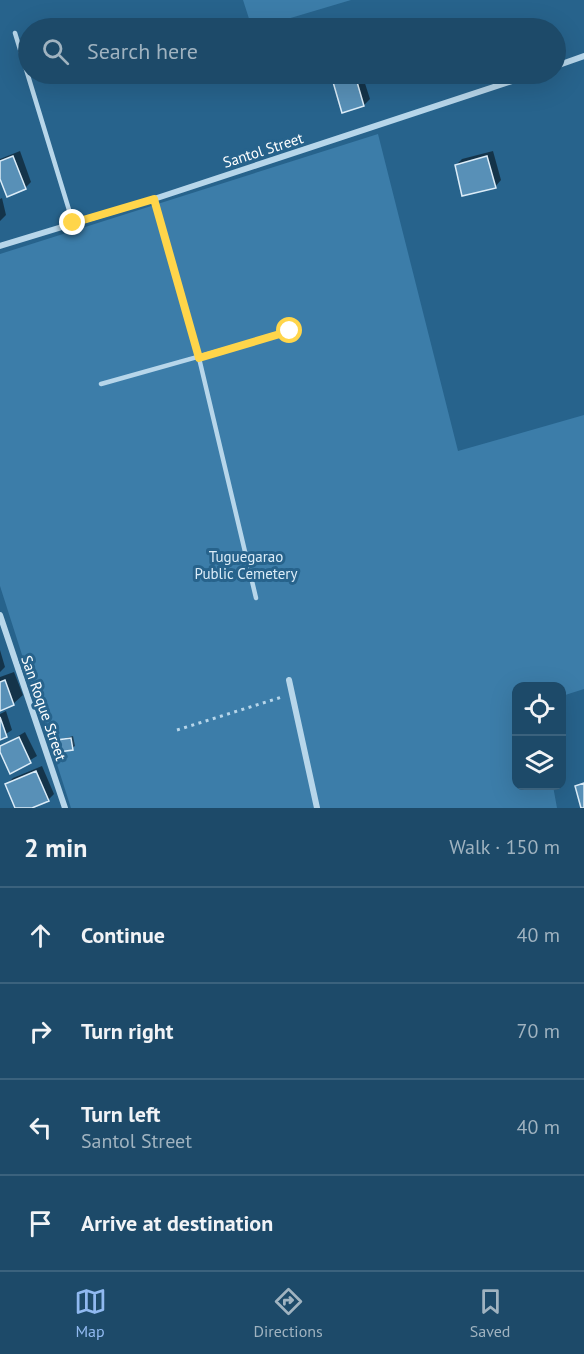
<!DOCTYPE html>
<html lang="en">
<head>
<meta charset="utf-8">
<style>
	:root { --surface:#1d4a69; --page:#2a5471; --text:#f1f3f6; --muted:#a0b3c0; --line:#3b627d; --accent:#90b9f0 }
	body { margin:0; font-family:"PT Sans",sans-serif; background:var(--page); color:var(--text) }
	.controls { position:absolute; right:18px; bottom:18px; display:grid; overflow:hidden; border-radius:12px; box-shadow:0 6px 24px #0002 }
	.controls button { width:54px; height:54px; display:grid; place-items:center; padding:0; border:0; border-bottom:2px solid var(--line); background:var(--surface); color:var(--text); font:30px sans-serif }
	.stop { position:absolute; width:18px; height:18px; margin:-14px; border:4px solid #ffd54a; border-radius:50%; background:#fff }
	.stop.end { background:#ffd54a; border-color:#fff; box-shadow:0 2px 6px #0008 }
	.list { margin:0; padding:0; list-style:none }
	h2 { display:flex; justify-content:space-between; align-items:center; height:78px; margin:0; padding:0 24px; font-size:26px }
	h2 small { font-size:20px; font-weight:400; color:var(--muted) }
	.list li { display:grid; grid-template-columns:39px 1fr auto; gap:18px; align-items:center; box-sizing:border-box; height:96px; padding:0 24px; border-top:2px solid var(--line) }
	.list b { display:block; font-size:22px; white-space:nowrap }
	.list p { margin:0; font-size:20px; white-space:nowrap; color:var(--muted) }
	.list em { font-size:20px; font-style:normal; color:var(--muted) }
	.icon { flex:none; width:33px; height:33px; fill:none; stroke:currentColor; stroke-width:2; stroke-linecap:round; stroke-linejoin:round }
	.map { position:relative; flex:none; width:584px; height:808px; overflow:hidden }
	.search { position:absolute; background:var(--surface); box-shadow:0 6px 24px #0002; left:18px; right:18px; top:18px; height:66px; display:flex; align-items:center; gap:15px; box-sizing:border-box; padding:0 21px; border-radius:33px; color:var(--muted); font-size:22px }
	.sheet { height:462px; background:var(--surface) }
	nav { display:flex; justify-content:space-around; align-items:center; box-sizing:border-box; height:84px; border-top:2px solid var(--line); background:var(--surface); font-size:16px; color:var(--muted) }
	nav a { display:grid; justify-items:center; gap:3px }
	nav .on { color:var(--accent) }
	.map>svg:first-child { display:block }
	.green { fill:#3c7da9 }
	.shadow { fill:#0007 }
	.building { fill:#5890b7; stroke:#dbecf8; stroke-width:1.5 }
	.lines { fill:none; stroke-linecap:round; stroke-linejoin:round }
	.path { stroke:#b7d6ea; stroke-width:3; stroke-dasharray:3 4.5; stroke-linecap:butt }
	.lane { stroke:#b7d6ea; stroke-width:4.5 }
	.street { stroke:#b7d6ea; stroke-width:6 }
	.route { stroke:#ffd54a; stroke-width:8 }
	.labels { text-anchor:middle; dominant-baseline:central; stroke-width:6; stroke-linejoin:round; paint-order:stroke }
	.street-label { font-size:15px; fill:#fff; stroke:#27638c }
	.park-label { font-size:15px; fill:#dbecf8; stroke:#27638c }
</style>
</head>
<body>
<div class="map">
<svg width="584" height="808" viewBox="0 0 584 808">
	<rect width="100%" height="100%" fill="#27638c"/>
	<path class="green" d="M243 0H351L257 28H252Z
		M378 134 458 451 584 415V689L562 696V686H516V786H553L557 808H71L0 586V254Z"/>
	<path class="shadow" d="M349 74H362L370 99 364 105 334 82 340 76Z
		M20 151 31 182 25 188 0 175V159Z
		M493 151 501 180 495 187 456 165 462 159Z
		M2 198 6 215 0 221V199Z
		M0 650 5 667 0 672Z
		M14 672 23 695 13 704 0 709V677Z
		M6 711 12 730 0 738V714Z
		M25 732 37 756 11 772 0 747Z
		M73 736 75 746 72 748 59 740Z
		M42 766 54 794 48 800 28 808H17L7 784 13 778Z"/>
	<path class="building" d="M355 75 364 106 342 113 333 82Z
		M13 156 26 189 7 197 0 179V161Z
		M487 156 496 188 462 196 455 165Z
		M5 680 14 705 0 711V682Z
		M0 717 7 737 0 740Z
		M19 737 31 763 10 774 0 752V746Z
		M71 738 73 750 59 752 57 740Z
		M36 771 49 801 32 808H15L5 784Z
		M584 783V808H581L575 786Z"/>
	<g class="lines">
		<path class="path" d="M177 730 282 697"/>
		<path class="lane" d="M15 33 73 223
			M154 199 199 358 256 598
			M101 384 290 331"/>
		<path class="street" d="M556 66 584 56
			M0 246 154 199 533 74
			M0 615 65 808
			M289 680 317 808"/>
	</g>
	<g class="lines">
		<path class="route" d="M73 223 154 199 199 358 290 331"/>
	</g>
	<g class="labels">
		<g class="street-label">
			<text transform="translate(263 150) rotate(-18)">Santol Street</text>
			<text transform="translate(44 708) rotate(71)">San Roque Street</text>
		</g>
		<g class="park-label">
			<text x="246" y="556">Tuguegarao<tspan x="246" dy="17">Public Cemetery</tspan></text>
		</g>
	</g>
</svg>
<div class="controls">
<button><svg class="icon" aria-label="locate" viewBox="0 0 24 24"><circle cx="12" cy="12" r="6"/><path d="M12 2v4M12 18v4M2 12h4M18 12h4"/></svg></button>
<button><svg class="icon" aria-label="layers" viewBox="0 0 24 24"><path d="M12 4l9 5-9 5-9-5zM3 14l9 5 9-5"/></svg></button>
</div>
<div class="stop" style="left:290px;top:331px"></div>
<div class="stop end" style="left:73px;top:223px"></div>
<div class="search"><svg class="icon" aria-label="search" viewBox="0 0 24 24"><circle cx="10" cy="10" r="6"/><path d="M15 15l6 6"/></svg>Search here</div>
</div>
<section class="sheet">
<h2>2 min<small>Walk · 150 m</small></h2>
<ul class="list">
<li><svg class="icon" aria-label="ahead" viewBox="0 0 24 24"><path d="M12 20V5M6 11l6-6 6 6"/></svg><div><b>Continue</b></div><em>40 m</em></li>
<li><svg class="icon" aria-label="right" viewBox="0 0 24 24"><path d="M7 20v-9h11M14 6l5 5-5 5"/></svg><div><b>Turn right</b></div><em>70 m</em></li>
<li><svg class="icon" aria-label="left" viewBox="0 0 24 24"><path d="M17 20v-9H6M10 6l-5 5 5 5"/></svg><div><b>Turn left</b><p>Santol Street</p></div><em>40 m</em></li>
<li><svg class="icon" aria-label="arrive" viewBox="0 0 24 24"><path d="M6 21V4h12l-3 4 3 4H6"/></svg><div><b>Arrive at destination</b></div></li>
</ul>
</section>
<nav>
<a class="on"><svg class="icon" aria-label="map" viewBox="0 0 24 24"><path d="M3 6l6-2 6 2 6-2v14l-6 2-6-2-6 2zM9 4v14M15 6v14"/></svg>Map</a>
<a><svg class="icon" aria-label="directions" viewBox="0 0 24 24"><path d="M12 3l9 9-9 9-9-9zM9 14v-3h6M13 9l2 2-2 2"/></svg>Directions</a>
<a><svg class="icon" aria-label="saved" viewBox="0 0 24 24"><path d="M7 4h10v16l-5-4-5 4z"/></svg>Saved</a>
</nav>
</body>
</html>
